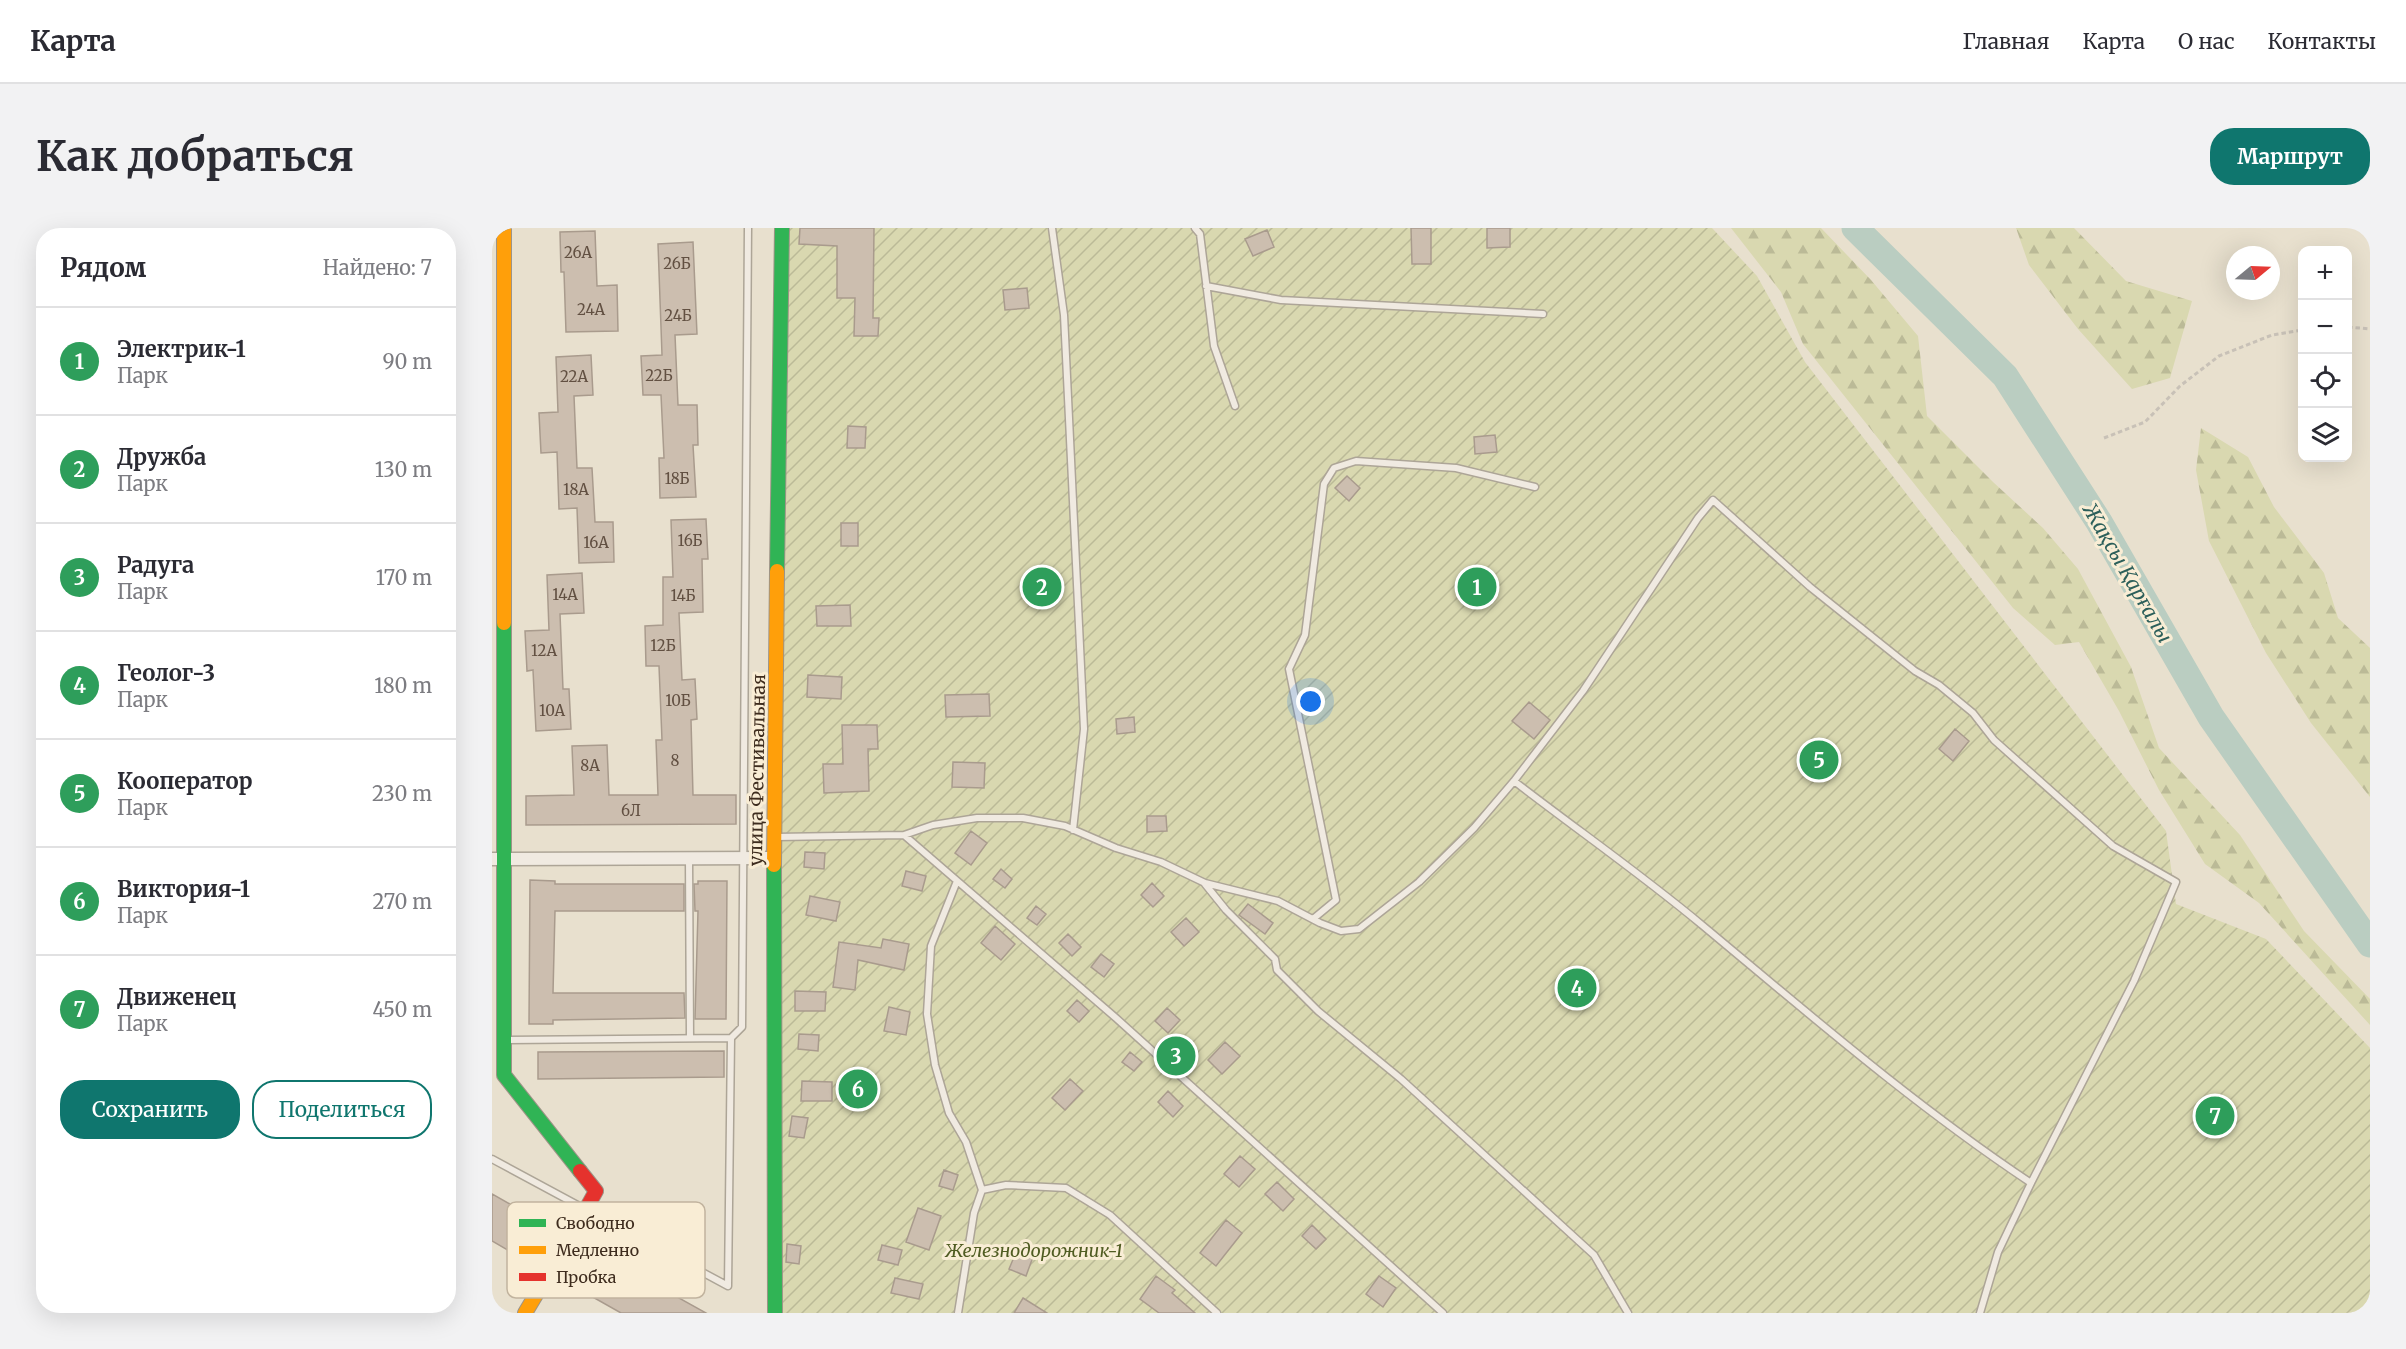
<!DOCTYPE html>
<html lang="ru">
<head>
<meta charset="utf-8">
<style>
	:root { --surface:#fff; --page:#f2f2f3; --text:#2b2b33; --muted:#7c7c81; --line:#e1e1e2; --accent:#0f766e }
	body { margin:0; font-family:Merriweather,serif; background:var(--page); color:var(--text) }
	.controls { position:absolute; right:18px; top:18px; display:grid; overflow:hidden; border-radius:12px; box-shadow:0 6px 24px #0002 }
	.controls button { width:54px; height:54px; display:grid; place-items:center; padding:0; border:0; border-bottom:2px solid var(--line); background:var(--surface); color:var(--text); font:30px sans-serif }
	.compass { position:absolute; left:1734px; top:18px; width:54px; height:54px; border-radius:50%; background:var(--surface); box-shadow:0 6px 24px #0002; rotate:71deg }
	.you { position:absolute; left:819px; top:474px; width:21px; height:21px; margin:-15px; border:4px solid #fff; border-radius:50%; background:#1a73e8; box-shadow:0 0 0 9px #1a73e833 }
	.badge { display:grid; place-items:center; width:39px; height:39px; border-radius:50%; background:var(--accent); color:#fff; font-size:20px; font-weight:700 }
	.pin { position:absolute; translate:-50% -50%; border:3px solid #fff; box-shadow:0 2px 6px #0006 }
	.list { margin:0; padding:0; list-style:none }
	h2 { display:flex; justify-content:space-between; align-items:center; height:78px; margin:0; padding:0 24px; font-size:26px }
	h2 small { font-size:20px; font-weight:400; color:var(--muted) }
	.list li { display:grid; grid-template-columns:39px 1fr auto; gap:18px; align-items:center; box-sizing:border-box; height:108px; padding:0 24px; border-top:2px solid var(--line) }
	.list b { display:block; font-size:22px; white-space:nowrap }
	.list p { margin:0; font-size:20px; white-space:nowrap; color:var(--muted) }
	.list em { font-size:20px; font-style:normal; color:var(--muted) }
	.actions { display:flex; gap:12px; padding:18px 24px }
	.actions a { flex:1; padding:14px 0; border:2px solid var(--accent); border-radius:24px; text-align:center; font-size:21px; color:var(--accent) }
	.actions .main { background:var(--accent); color:#fff }
	.icon { flex:none; width:33px; height:33px; fill:none; stroke:currentColor; stroke-width:2; stroke-linecap:round; stroke-linejoin:round }
	.map { position:relative; flex:none; width:1878px; height:1085px; overflow:hidden; border-radius:24px }
	header { display:flex; align-items:center; gap:36px; box-sizing:border-box; height:84px; padding:0 30px; background:var(--surface); border-bottom:2px solid var(--line) }
	header strong { font-size:28px }
	nav { display:flex; gap:33px; margin-inline-start:auto; font-size:21px }
	.intro { display:flex; align-items:center; justify-content:space-between; box-sizing:border-box; height:144px; padding:0 36px }
	h1 { margin:0; font-size:42px }
	.button { padding:15px 27px; border-radius:24px; background:var(--accent); color:#fff; font-size:21px; font-weight:700 }
	main { display:flex; gap:36px; padding:0 36px }
	aside { flex:1; background:var(--surface); border-radius:24px; box-shadow:0 6px 24px #0002 }
	.map>svg:first-child { display:block }
	.forest { fill:url(#forest-firs) }
	.garden { fill:url(#garden-furrows) }
	.lines { fill:none; stroke-linecap:round; stroke-linejoin:round }
	.river { stroke:#bacdc1; stroke-width:27 }
	.building { fill:#ccbeaf; stroke:#a99b8d; stroke-width:1.5 }
	.secondary-tunnel { stroke:#c6bcab; stroke-width:18; stroke-dasharray:18 9; stroke-linecap:butt }
	.lane-casing { stroke:#ada597; stroke-width:9 }
	.street-casing { stroke:#ada597; stroke-width:15 }
	.fast-casing { stroke:#9d9487; stroke-width:16 }
	.slow-casing { stroke:#9d9487; stroke-width:16 }
	.jam-casing { stroke:#9d9487; stroke-width:16 }
	.path { stroke:#c8c1b7; stroke-width:3; stroke-dasharray:4.5 3; stroke-linecap:butt }
	.lane { stroke:#f0eae1; stroke-width:6 }
	.street { stroke:#f0eae1; stroke-width:12 }
	.fast { stroke:#30b455; stroke-width:14 }
	.slow { stroke:#ff9f0a; stroke-width:14 }
	.jam { stroke:#e5322d; stroke-width:14 }
	.labels { text-anchor:middle; dominant-baseline:central; stroke-width:6; stroke-linejoin:round; paint-order:stroke }
	.number-label { font-size:15px; fill:#625042 }
	.street-label { font-size:18px; fill:#3e2c1e; stroke:#f9edd5 }
	.park-label { font-size:18px; font-style:italic; fill:#505c22; stroke:#f9edd5 }
	.water-label { font-size:20px; font-style:italic; fill:#2c5f5a; stroke:#f9edd5 }
	.key { fill:#f9edd5; stroke:#c1b39e; stroke-width:1.5 }
	.key-label { font-size:16px; fill:#3e2c1e }
</style>
</head>
<body>
<header>
<strong>Карта</strong>
<nav><a>Главная</a><a>Карта</a><a>О нас</a><a>Контакты</a></nav>
</header>
<div class="intro"><h1>Как добраться</h1><a class="button">Маршрут</a></div>
<main>
<aside>
<h2>Рядом<small>Найдено: 7</small></h2>
<ul class="list">
<li><span class="badge" style="background:#2e9e5b">1</span><div><b>Электрик-1</b><p>Парк</p></div><em>90 m</em></li>
<li><span class="badge" style="background:#2e9e5b">2</span><div><b>Дружба</b><p>Парк</p></div><em>130 m</em></li>
<li><span class="badge" style="background:#2e9e5b">3</span><div><b>Радуга</b><p>Парк</p></div><em>170 m</em></li>
<li><span class="badge" style="background:#2e9e5b">4</span><div><b>Геолог-3</b><p>Парк</p></div><em>180 m</em></li>
<li><span class="badge" style="background:#2e9e5b">5</span><div><b>Кооператор</b><p>Парк</p></div><em>230 m</em></li>
<li><span class="badge" style="background:#2e9e5b">6</span><div><b>Виктория-1</b><p>Парк</p></div><em>270 m</em></li>
<li><span class="badge" style="background:#2e9e5b">7</span><div><b>Движенец</b><p>Парк</p></div><em>450 m</em></li>
</ul>
<div class="actions"><a class="main">Сохранить</a><a>Поделиться</a></div>
</aside>
<div class="map">
<svg width="1878" height="1085" viewBox="0 0 1878 1085">
	<defs>
		<pattern id="forest-firs" width="22" height="20" patternUnits="userSpaceOnUse" patternTransform="scale(1.5)"><rect width="22" height="20" fill="#d9d8b0"/><path d="M5 1l3.5 6h-7zM16 11l3.5 6h-7z" fill="#bbba97"/></pattern>
		<pattern id="garden-furrows" width="10" height="10" patternUnits="userSpaceOnUse" patternTransform="scale(1.5)"><rect width="10" height="10" fill="#d9d8b0"/><path d="M-1 1l2-2M0 10L10 0M9 11l2-2" fill="none" stroke="#bbba97"/></pattern>
	</defs>
	<rect width="100%" height="100%" fill="#e8e0ce"/>
	<path class="forest" d="M1239 0H1329L1379 52 1426 108 1435 188 1501 254 1551 300 1586 341 1639 439 1667 520 1748 607 1812 703 1878 771V797L1767 675 1713 636 1667 562 1627 483 1587 414 1563 417 1521 380 1311 116 1289 64Z
		M1524 0H1582L1634 53 1700 73 1678 150 1640 161 1586 101 1537 37Z
		M1709 200 1756 229 1782 279 1832 345 1846 390 1878 420V569L1819 495 1774 425 1717 313 1704 242Z"/>
	<path class="garden" d="M294 0H1220L1265 48 1313 134 1674 603 1684 676 1774 711 1878 820V1085H283Z"/>
	<g class="lines">
		<path class="river" d="M1363 0 1513 148 1607 294 1719 489 1878 716"/>
	</g>
	<path class="building" d="M308 0H382L381 90H387L386 108H362L363 70H345V18L307 16Z
		M919 0H939V36H920Z
		M995 0H1018V19L995 20Z
		M775 2 782 19 761 28 753 11Z
		M103 3 105 58 125 57 126 103 74 104 72 44H69L68 4Z
		M201 14 205 106 183 107 186 177H205L206 217H201L204 269 168 270 167 230H172L169 167H151L149 128 170 127 166 16Z
		M535 60 537 80 513 82 511 62Z
		M99 127 101 167 82 168 85 240H100L103 294H121L122 334 87 335 85 280 67 281 65 224 49 225 47 185 66 184 64 129Z
		M356 198 374 199 373 220H355Z
		M1003 207 1005 224 983 226 982 209Z
		M855 248 868 260 857 273 843 260Z
		M214 291 216 331H210L211 384 187 385 190 452 203 451 205 491 199 492 201 567H244V596L34 597V568L82 567 80 518 115 517 117 567H166L164 512H170L167 438H154L153 398 171 397V349H181L179 292Z
		M349 295H366V318H349Z
		M90 345 92 385 68 386 71 461H77L79 501 44 503 41 442 35 443 33 403 57 402 55 347Z
		M358 377 359 398H325L324 378Z
		M316 447 350 449 349 471 315 469Z
		M497 466 498 488 454 489 453 467Z
		M1037 474 1058 492 1042 511 1020 493Z
		M642 489 643 504 625 506 624 491Z
		M350 497H385L386 521H376L377 563 332 565 331 536H351Z
		M1463 501 1477 513 1461 533 1447 521Z
		M461 534 493 535 492 560 460 559Z
		M655 588H674L675 603 655 604Z
		M479 603 495 615 479 637 463 625Z
		M313 624 333 625 332 641 312 639Z
		M509 641 520 651 513 660 501 651Z
		M414 643 434 648 430 663 410 658Z
		M38 652 63 653V656H192V683H63L61 765H192L193 790 61 792V796H37Z
		M206 653H235L234 791H203L206 683H203L202 656H206Z
		M660 655 672 668 661 679 649 667Z
		M318 668 348 674 344 693 314 687Z
		M756 676 781 695 773 706 747 687Z
		M544 678 554 686 545 697 535 690Z
		M694 690 707 704 692 718 679 704Z
		M503 698 523 716 509 732 489 715Z
		M576 706 589 719 580 728 567 715Z
		M391 711 417 716 412 742 366 732 363 762 341 759 347 714 389 720Z
		M609 726 622 736 612 749 599 739Z
		M303 763 334 764 333 783H303Z
		M585 772 597 783 587 794 575 783Z
		M397 779 418 784 414 807 392 803Z
		M675 780 688 792 676 805 663 793Z
		M307 806 327 807 326 823 306 821Z
		M733 814 748 828 730 846 716 832Z
		M232 823V849L46 851V824Z
		M638 824 650 834 642 843 630 834Z
		M578 851 591 863 573 882 560 870Z
		M310 853 340 854V873H309Z
		M676 863 691 878 681 889 666 874Z
		M300 888 316 890 312 910 297 908Z
		M748 928 763 941 747 959 732 946Z
		M452 942 466 947 461 962 447 958Z
		M785 954 802 971 791 983 773 966Z
		M0 966 68 1004V1015L73 1020H83L88 1015 214 1085H129L67 1050V1040L62 1035H52L47 1040 0 1013Z
		M426 980 449 988 437 1022 414 1014Z
		M734 992 750 1005 724 1038 708 1025Z
		M820 997 834 1011 824 1021 810 1008Z
		M295 1016 309 1018 307 1036 294 1034Z
		M390 1017 410 1022 406 1037 386 1032Z
		M525 1022 541 1029 534 1048 517 1041Z
		M664 1048 683 1062 680 1065 703 1085H667L648 1071Z
		M887 1048 904 1060 891 1079 874 1066Z
		M403 1050 431 1056 427 1071 399 1065Z
		M531 1070 555 1085H522Z"/>
	<g class="lines">
		<path class="secondary-tunnel" d="M57 1045 78 1010"/>
		<g class="lane-casing">
			<path id="lane" d="M560 0 572 87 592 501 581 602
				M703 0 708 6 722 118 743 178
				M714 58 789 72 1051 86
				M1022 553C1084 601 1149 646 1210 697 1317 786 1422 877 1539 955
				M412 607 441 597 485 590H531L573 598 624 620 669 634 713 655 786 673 828 695 849 703 867 701 927 654 982 600 1022 553 1091 463 1206 290 1221 272 1318 359 1423 443 1447 457 1481 485 1502 512 1621 618 1684 654 1642 753 1539 955 1506 1024 1488 1085
				M284 609 412 607 624 790 951 1085
				M197 631 198 810
				M465 653 439 718 435 786 443 837 457 885 474 914 490 962
				M713 656 734 682 783 731 785 742 826 783 909 851 1102 1027 1136 1085
				M821 691 844 672 797 441 813 407 832 256 842 240 864 233 964 240 1043 259
				M15 812 239 810
				M0 931 236 1058 239 810 250 799 256 0
				M466 1085 482 985 490 962 514 957 574 960 618 987 725 1085"/>
		</g>
		<g class="street-casing">
			<path id="street" d="M0 631 282 630"/>
		</g>
		<g class="fast-casing">
			<path id="fast" d="M285 343 290 0
				M12 395V847L88 943
				M282 637 283 1085"/>
		</g>
		<g class="slow-casing">
			<path id="slow" d="M12 0V395
				M282 637 285 343
				M33 1085 57 1045"/>
		</g>
		<g class="jam-casing">
			<path id="jam" d="M78 1010 104 963 88 943"/>
		</g>
		<path class="path" d="M1856 99 1878 101
			M1612 210 1653 194 1688 158 1727 128 1780 107 1810 102"/>
		<use href="#lane" class="lane"/>
		<use href="#street" class="street"/>
		<use href="#fast" class="fast"/>
		<use href="#slow" class="slow"/>
		<use href="#jam" class="jam"/>
	</g>
	<g class="labels">
		<g class="number-label">
			<text x="86" y="24">26А</text>
			<text x="185" y="35">26Б</text>
			<text x="99" y="81">24А</text>
			<text x="186" y="87">24Б</text>
			<text x="167" y="147">22Б</text>
			<text x="82" y="148">22А</text>
			<text x="185" y="250">18Б</text>
			<text x="84" y="261">18А</text>
			<text x="198" y="312">16Б</text>
			<text x="104" y="314">16А</text>
			<text x="73" y="366">14А</text>
			<text x="191" y="367">14Б</text>
			<text x="171" y="417">12Б</text>
			<text x="52" y="422">12А</text>
			<text x="186" y="472">10Б</text>
			<text x="60" y="482">10А</text>
			<text x="183" y="532">8</text>
			<text x="98" y="537">8А</text>
			<text x="139" y="582">6Л</text>
		</g>
		<g class="street-label">
			<text transform="translate(265 542) rotate(-89)">улица Фестивальная</text>
		</g>
		<g class="park-label">
			<text x="542" y="1022">Железнодорожник-1</text>
		</g>
		<g class="water-label">
			<text transform="translate(1636 345) rotate(60)">Жақсы Қарғалы</text>
		</g>
	</g>
	<rect x="15" y="974" width="198" height="96" rx="9" class="key"/>
	<rect x="27" y="991" width="27" height="8" fill="#30b455"/>
	<rect x="27" y="1018" width="27" height="8" fill="#ff9f0a"/>
	<rect x="27" y="1045" width="27" height="8" fill="#e5322d"/>
	<g class="key-label">
		<text x="64" y="1001">Свободно</text>
		<text x="64" y="1028">Медленно</text>
		<text x="64" y="1055">Пробка</text>
	</g>
</svg>
<div class="controls">
<button>+</button>
<button>−</button>
<button><svg class="icon" aria-label="locate" viewBox="0 0 24 24"><circle cx="12" cy="12" r="6"/><path d="M12 2v4M12 18v4M2 12h4M18 12h4"/></svg></button>
<button><svg class="icon" aria-label="layers" viewBox="0 0 24 24"><path d="M12 4l9 5-9 5-9-5zM3 14l9 5 9-5"/></svg></button>
</div>
<svg class="compass" viewBox="-18 -18 36 36"><path d="M0-13l5 13h-10z" fill="#e53935"/><path d="M0 13l5-13h-10z" fill="#7c7c81"/></svg>
<div class="you"></div>
<div class="pin badge" style="left:985px;top:359px;background:#2e9e5b">1</div>
<div class="pin badge" style="left:550px;top:359px;background:#2e9e5b">2</div>
<div class="pin badge" style="left:684px;top:828px;background:#2e9e5b">3</div>
<div class="pin badge" style="left:1085px;top:760px;background:#2e9e5b">4</div>
<div class="pin badge" style="left:1327px;top:532px;background:#2e9e5b">5</div>
<div class="pin badge" style="left:366px;top:861px;background:#2e9e5b">6</div>
<div class="pin badge" style="left:1723px;top:888px;background:#2e9e5b">7</div>
</div>
</main>
</body>
</html>
